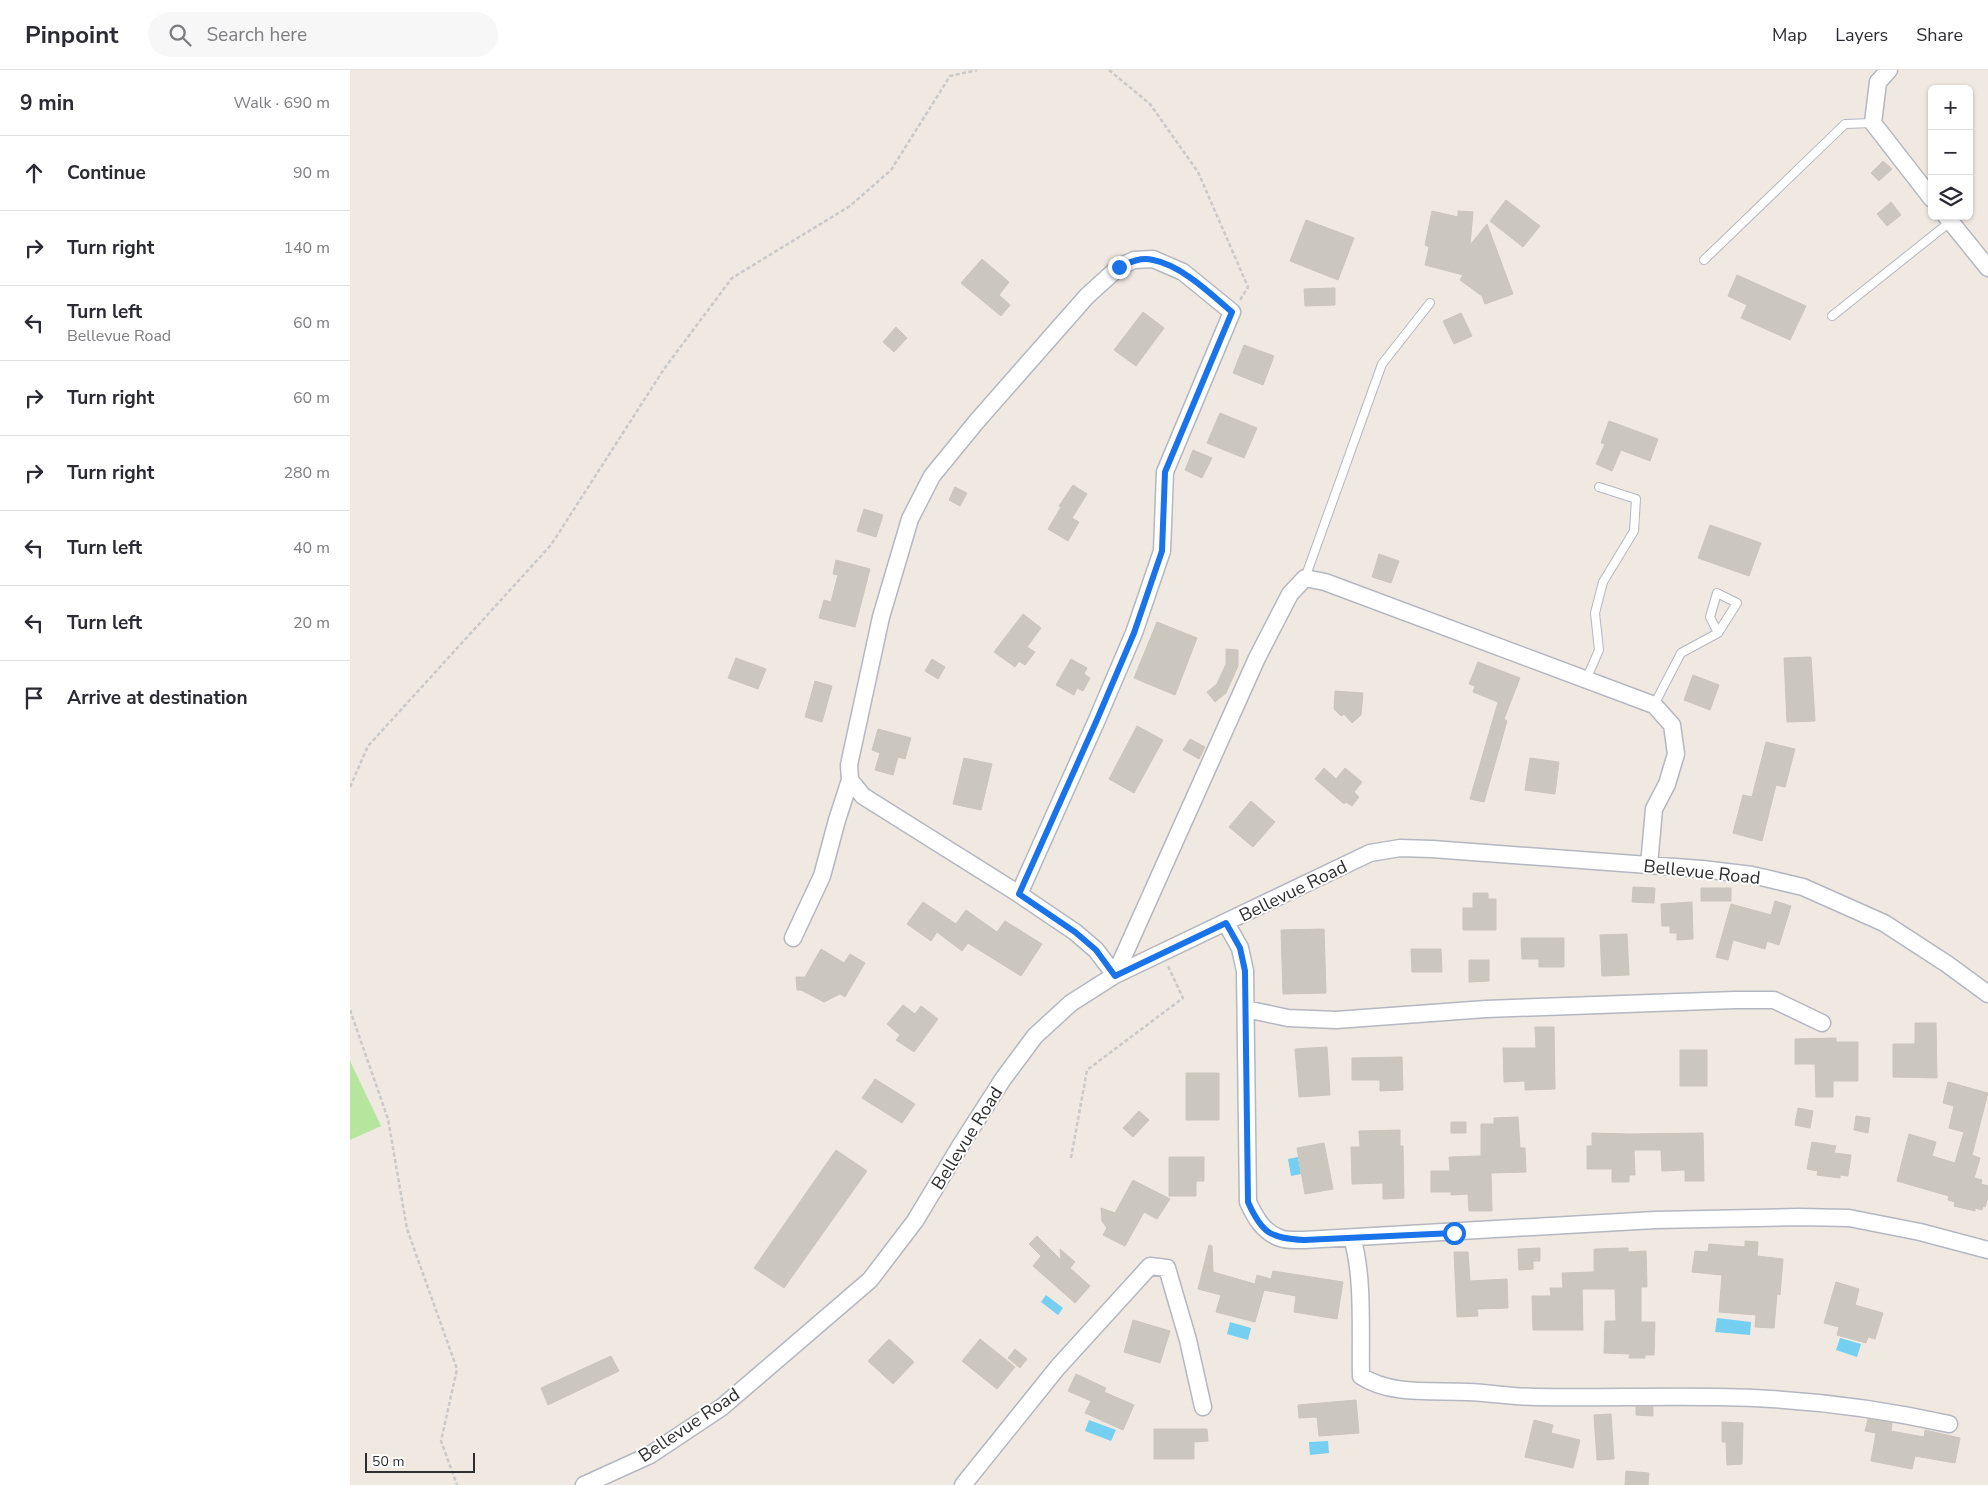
<!DOCTYPE html>
<html lang="en">
<head>
<meta charset="utf-8">
<style>
	:root { --surface:#fff; --page:#f7f7f7; --text:#2b2b33; --muted:#7c7c81; --line:#e1e1e2 }
	body { margin:0; font-family:"Nunito Sans",sans-serif; background:var(--page); color:var(--text) }
	.controls { position:absolute; right:15px; top:15px; display:grid; overflow:hidden; border-radius:8px; box-shadow:0 1px 4px #0004 }
	.controls button { width:45px; height:45px; display:grid; place-items:center; padding:0; border:0; border-bottom:1px solid var(--line); background:var(--surface); color:var(--text); font:25px sans-serif }
	.scale { position:absolute; left:15px; bottom:12px; width:110px; box-sizing:border-box; padding-left:5px; border:2px solid #2e2e2e; border-top:0; font-size:14px; line-height:18px; white-space:nowrap; color:#2e2e2e; -webkit-text-stroke:4px #fff; paint-order:stroke }
	.stop { position:absolute; width:15px; height:15px; margin:-11px; border:4px solid #1a73e8; border-radius:50%; background:#fff }
	.stop.end { background:#1a73e8; border-color:#fff; box-shadow:0 1px 5px #0008 }
	.list { margin:0; padding:0; list-style:none }
	h2 { display:flex; justify-content:space-between; align-items:center; height:65px; margin:0; padding:0 20px; font-size:21px }
	h2 small { font-size:16px; font-weight:400; color:var(--muted) }
	.list li { display:grid; grid-template-columns:32px 1fr auto; gap:15px; align-items:center; box-sizing:border-box; height:75px; padding:0 20px; border-top:1px solid var(--line) }
	.list b { display:block; font-size:19px; white-space:nowrap }
	.list p { margin:0; font-size:16px; white-space:nowrap; color:var(--muted) }
	.list em { font-size:16px; font-style:normal; color:var(--muted) }
	.icon { flex:none; width:28px; height:28px; fill:none; stroke:currentColor; stroke-width:2; stroke-linecap:round; stroke-linejoin:round }
	.map { position:relative; flex:none; width:1638px; height:1415px; overflow:hidden }
	header { display:flex; align-items:center; gap:30px; box-sizing:border-box; height:70px; padding:0 25px; background:var(--surface); border-bottom:1px solid var(--line) }
	header strong { font-size:24px }
	nav { display:flex; gap:28px; margin-inline-start:auto; font-size:18px }
	.search { width:350px; height:45px; background:var(--page); display:flex; align-items:center; gap:12px; box-sizing:border-box; padding:0 18px; border-radius:28px; color:var(--muted); font-size:19px }
	main { display:flex }
	aside { flex:1; background:var(--surface) }
	.map>svg:first-child { display:block }
	.green { fill:#b6e59e }
	.water { fill:#75cff0 }
	.building { fill:#cbc7bf; stroke:#cbc5ba }
	.lines { fill:none; stroke-linecap:round; stroke-linejoin:round }
	.service-casing { stroke:#b4b7c1; stroke-width:10 }
	.minor-casing { stroke:#b4b7c1; stroke-width:19 }
	.path { stroke:#c9c9c9; stroke-width:2.5; stroke-dasharray:4 2.5; stroke-linecap:butt }
	.service { stroke:#fff; stroke-width:8 }
	.minor { stroke:#fff; stroke-width:16 }
	.route { stroke:#1a73e8; stroke-width:6 }
	.labels { text-anchor:middle; dominant-baseline:central; stroke-width:4; stroke-linejoin:round; paint-order:stroke }
	.street-label { font-size:18px; fill:#2e2e2e; stroke:#fff }
</style>
</head>
<body>
<header>
<strong>Pinpoint</strong>
<div class="search"><svg class="icon" aria-label="search" viewBox="0 0 24 24"><circle cx="10" cy="10" r="6"/><path d="M15 15l6 6"/></svg>Search here</div>
<nav><a>Map</a><a>Layers</a><a>Share</a></nav>
</header>
<main>
<aside>
<h2>9 min<small>Walk · 690 m</small></h2>
<ul class="list">
<li><svg class="icon" aria-label="ahead" viewBox="0 0 24 24"><path d="M12 20V5M6 11l6-6 6 6"/></svg><div><b>Continue</b></div><em>90 m</em></li>
<li><svg class="icon" aria-label="right" viewBox="0 0 24 24"><path d="M7 20v-9h11M14 6l5 5-5 5"/></svg><div><b>Turn right</b></div><em>140 m</em></li>
<li><svg class="icon" aria-label="left" viewBox="0 0 24 24"><path d="M17 20v-9H6M10 6l-5 5 5 5"/></svg><div><b>Turn left</b><p>Bellevue Road</p></div><em>60 m</em></li>
<li><svg class="icon" aria-label="right" viewBox="0 0 24 24"><path d="M7 20v-9h11M14 6l5 5-5 5"/></svg><div><b>Turn right</b></div><em>60 m</em></li>
<li><svg class="icon" aria-label="right" viewBox="0 0 24 24"><path d="M7 20v-9h11M14 6l5 5-5 5"/></svg><div><b>Turn right</b></div><em>280 m</em></li>
<li><svg class="icon" aria-label="left" viewBox="0 0 24 24"><path d="M17 20v-9H6M10 6l-5 5 5 5"/></svg><div><b>Turn left</b></div><em>40 m</em></li>
<li><svg class="icon" aria-label="left" viewBox="0 0 24 24"><path d="M17 20v-9H6M10 6l-5 5 5 5"/></svg><div><b>Turn left</b></div><em>20 m</em></li>
<li><svg class="icon" aria-label="arrive" viewBox="0 0 24 24"><path d="M6 21V4h12l-3 4 3 4H6"/></svg><div><b>Arrive at destination</b></div></li>
</ul>
</aside>
<div class="map">
<svg width="1638" height="1415" viewBox="0 0 1638 1415">
	<rect width="100%" height="100%" fill="#efe9e1"/>
	<path class="green" d="M0 991 31 1056 0 1070Z"/>
	<path class="water" d="M948 1087 951 1104 941 1106 938 1089Z
		M696 1225 713 1238 708 1245 691 1232Z
		M1367 1248 1401 1252 1400 1265 1365 1262Z
		M880 1252 901 1258 898 1270 877 1264Z
		M1490 1268 1511 1274 1507 1287 1486 1280Z
		M739 1350 766 1360 761 1371 735 1361Z
		M978 1371 979 1383 960 1385 959 1372Z"/>
	<path class="building" d="M1533 91 1542 99 1529 111 1521 103Z
		M1156 130 1190 156 1173 177 1140 151Z
		M1541 132 1551 145 1537 156 1527 144Z
		M1082 141 1108 147V141L1123 142 1120 175 1137 154 1163 224 1135 234 1132 226 1110 210 1113 205 1075 195 1079 177 1075 175Z
		M956 150 1004 168 988 210 940 191Z
		M632 189 659 212 649 225 660 235 651 246 611 213Z
		M1387 205 1456 236 1440 270 1391 248 1397 235 1378 226Z
		M985 218V235L955 236 954 219Z
		M793 242 814 258 786 296 764 280Z
		M1111 243 1122 266 1104 274 1093 251Z
		M546 257 557 268 544 282 533 272Z
		M894 275 924 286 913 315 883 303Z
		M870 343 907 358 894 388 857 373Z
		M1259 351 1308 369 1300 391 1271 380 1262 401 1246 394 1255 374 1251 373Z
		M843 380 862 388 852 408 835 400Z
		M723 415 737 424 722 448 729 452 718 471 698 459 711 437 709 436Z
		M605 417 617 423 610 436 599 430Z
		M514 439 533 445 526 467 507 461Z
		M1360 455 1411 473 1399 506 1348 488Z
		M1029 484 1049 491 1041 513 1022 507Z
		M486 490 520 499 505 557 469 548 474 530 481 532 488 505 483 504Z
		M673 544 691 558 677 577 685 582 675 595 669 591 665 597 644 582Z
		M807 552 847 568 825 625 784 608Z
		M876 579 888 580V596L876 623 865 632 857 622 867 614 876 594Z
		M1461 587 1465 651 1437 652 1434 588Z
		M386 588 416 599 408 619 378 608Z
		M582 589 595 597 588 609 575 601Z
		M721 589 737 598 734 604 740 608 733 621 727 618 724 625 706 615Z
		M1128 592 1170 608 1154 649 1157 651 1134 732 1120 729 1148 632 1123 622 1125 616 1119 614Z
		M1343 605 1369 615 1360 640 1334 630Z
		M465 611 482 616 472 652 455 647Z
		M985 621 1013 623 1011 645 1002 653 994 644 991 646 984 639Z
		M787 656 813 670 784 723 759 709Z
		M528 659 561 668 555 689 548 687 543 705 525 700 530 683 522 680Z
		M840 669 855 677 849 689 833 680Z
		M1416 672 1445 679 1435 717 1426 715 1412 771 1383 763 1393 725 1402 727Z
		M614 688 642 694 631 740 603 734Z
		M1180 688 1209 692 1205 724 1175 720Z
		M974 698 986 709 995 698 1012 712 1004 722 1009 727 1002 736 996 732 994 734 965 709Z
		M901 731 925 752 903 777 879 757Z
		M1283 817 1305 818 1304 833 1282 832Z
		M1351 818H1381V831H1351Z
		M1123 823H1138V829H1146V860H1113V838H1123Z
		M1425 831 1441 836 1429 875 1417 871 1415 879 1383 870 1378 890 1366 887 1381 834 1421 845Z
		M573 832 606 854 616 840 647 862 655 851 692 874 671 906 618 873 612 881 587 862 581 871 557 854Z
		M1342 832 1343 869 1327 870V863H1320V856H1312L1311 834Z
		M974 859 976 923 933 924 931 860Z
		M1277 864 1279 905 1252 906 1250 865Z
		M1171 868H1214V897H1189V889H1172Z
		M471 879 494 893 500 884 515 893 495 927 490 924 474 932 451 920H447L446 907H455Z
		M1061 879H1091L1092 902H1062Z
		M1119 890H1139V911L1119 912Z
		M553 935 565 944 571 936 588 949 564 982 546 970 550 965 537 954Z
		M1565 953H1586L1587 1008 1543 1007V974H1565Z
		M1185 957H1204L1205 1019 1175 1020V1011L1154 1012 1153 978H1186Z
		M1486 968V972H1508V1011H1483V1027H1466L1465 994H1445V969Z
		M977 977 980 1025 949 1027 945 979Z
		M1330 980H1357V1016H1330Z
		M1052 987 1053 1020 1030 1021V1010H1002V988Z
		M836 1003H869V1050H836Z
		M525 1009 565 1034 552 1053 512 1028Z
		M1598 1012 1638 1023 1622 1085 1630 1088 1624 1108 1632 1110 1631 1114 1638 1116V1128L1635 1137 1633 1136 1632 1140 1625 1138V1141L1604 1136 1605 1132 1598 1130 1599 1126 1547 1111 1559 1064 1586 1072 1582 1086 1605 1093 1614 1062 1599 1058 1604 1036 1593 1033Z
		M1448 1038 1463 1041 1460 1058 1445 1055Z
		M789 1041 799 1050 783 1067 773 1058Z
		M1506 1046 1520 1048 1518 1063 1504 1060Z
		M1168 1047 1170 1078H1175L1176 1102 1141 1103 1142 1141H1119L1118 1124 1101 1125V1122H1081V1101H1100L1099 1087 1131 1086V1054H1144V1048Z
		M1101 1052H1116V1063H1101Z
		M1050 1060V1076H1053L1054 1128 1033 1129V1113L1002 1114 1001 1077H1010L1009 1061Z
		M1242 1063 1279 1064 1353 1063 1354 1111H1335V1100L1312 1101 1311 1080H1284L1285 1105H1279V1112H1262V1099H1237V1076H1242Z
		M1462 1072 1486 1076 1484 1083 1501 1085 1498 1106 1490 1105V1108L1467 1105 1468 1101 1457 1099Z
		M974 1073 983 1119 955 1124 947 1078Z
		M486 1080 517 1101 434 1218 404 1198Z
		M819 1087H854V1111H846V1126H819Z
		M783 1110 820 1129 807 1149 794 1142 775 1176 753 1165 757 1158 752 1151 751 1138 765 1143Z
		M687 1166 711 1190 710 1179 725 1192 720 1198 740 1216 725 1233 683 1196 691 1186 679 1174Z
		M1395 1171 1408 1172 1407 1186 1433 1189 1430 1225 1427 1224 1424 1258 1405 1257 1406 1245 1369 1242 1372 1205 1342 1202 1345 1181 1358 1182 1359 1174 1395 1177Z
		M859 1175 862 1176 863 1202 905 1214 907 1205 921 1209 923 1201 993 1212 987 1249 944 1242 946 1226 914 1220 905 1252 866 1242 871 1225 848 1219Z
		M1190 1178V1191H1183V1199L1169 1200 1168 1179Z
		M1278 1178V1182L1296 1181 1297 1217H1291V1252H1305L1304 1285H1295V1288H1279L1280 1284 1254 1283 1255 1251H1266L1265 1219H1232L1233 1260H1183L1182 1226H1201L1200 1218H1213L1212 1203 1244 1202V1179Z
		M1104 1182H1118L1120 1211 1157 1209 1158 1238 1127 1239 1128 1246 1107 1247Z
		M1486 1212 1509 1219 1505 1235 1533 1243 1525 1269 1518 1267 1516 1273 1487 1265 1489 1257 1474 1253Z
		M783 1250 820 1261 810 1293 774 1282Z
		M539 1269 564 1292 543 1314 518 1291Z
		M630 1269 665 1297 647 1319 612 1291Z
		M665 1279 677 1289 670 1298 658 1288Z
		M261 1286 269 1301 198 1335 191 1318Z
		M726 1304 756 1318 754 1322 784 1335 773 1360 735 1343 741 1331 718 1321Z
		M1006 1330 1009 1363 969 1366 967 1347 949 1348 948 1335Z
		M1286 1337H1303V1346L1286 1345Z
		M1261 1344 1264 1389 1247 1390 1244 1345Z
		M1518 1349 1542 1353 1541 1361 1574 1367 1575 1360 1610 1368 1605 1393 1565 1386 1562 1399 1521 1391 1526 1363 1515 1361Z
		M1184 1350 1203 1355 1201 1363 1230 1370 1223 1398 1175 1387Z
		M1372 1352 1393 1353 1392 1394 1377 1395 1376 1372H1372Z
		M804 1359H857L858 1371 844 1372V1389H804Z
		M1276 1401 1299 1403 1298 1415H1275Z"/>
	<g class="lines">
		<g class="service-casing">
			<path id="service" d="M1354 190 1495 54 1523 53
				M1482 246 1600 152
				M955 508 1032 294 1080 233
				M1236 610 1249 580 1245 543 1253 512 1284 461 1286 429 1249 417
				M1304 635 1331 583 1368 563 1387 533 1367 523 1360 547 1368 563"/>
		</g>
		<g class="minor-casing">
			<path id="minor" d="M1539 0 1528 12 1523 53 1582 129
				M1596 146 1638 198
				M500 710 499 695 531 547 560 449 582 406 627 351 737 226 769 197 784 190 803 189 833 202 882 242 815 402 812 481 784 563 746 652 669 824 725 862 746 880 765 905 907 588 940 524 955 508 975 512 1304 635 1322 655 1326 684 1317 714 1304 739 1299 795
				M876 853 890 878 895 901 898 1132C905 1147 913 1162 930 1168 937 1171 947 1170 954 1170L1305 1150 1448 1147 1499 1148 1570 1162 1638 1180
				M443 868 472 806 487 750 500 710 513 726 669 824
				M896 939 938 948 986 950 1136 939 1385 930H1424L1472 953
				M1002 1168C1014 1205 1010 1266 1011 1306 1041 1326 1084 1320 1118 1322 1141 1323 1163 1327 1186 1327 1246 1328 1307 1326 1367 1327 1445 1328 1523 1337 1599 1354
				M234 1415 300 1385 372 1337 520 1210 565 1151 612 1073 653 1009 685 966 721 933 765 905 1020 783 1050 778 1082 779 1352 799 1402 805 1453 817 1534 853 1597 894 1638 924
				M613 1415 708 1297 800 1196 817 1198 838 1270 853 1337"/>
		</g>
		<path class="path" d="M759 0 800 34 848 102 898 217 890 230
			M0 717 18 676 201 475 314 299 382 208 500 136 541 100 600 6 627 0
			M0 940 38 1049 57 1159 107 1299 91 1371 107 1415
			M721 1088 737 1000 833 928 818 896"/>
		<use href="#service" class="service"/>
		<use href="#minor" class="minor"/>
	</g>
	<g class="lines">
		<path class="route" d="M769 197C780 192 791 187 803 190 831 195 861 224 882 242L815 402 812 481 784 563 746 652 669 824 725 862 746 880 765 906 876 853 890 878 895 901 898 1132C912 1164 921 1168 954 1170L1104 1163"/>
	</g>
	<g class="labels">
		<g class="street-label">
			<text transform="translate(1352 802) rotate(6)">Bellevue Road</text>
			<text transform="translate(943 821) rotate(-26)">Bellevue Road</text>
			<text transform="translate(617 1068) rotate(-58)">Bellevue Road</text>
			<text transform="translate(339 1355) rotate(-34)">Bellevue Road</text>
		</g>
	</g>
</svg>
<div class="controls">
<button>+</button>
<button>−</button>
<button><svg class="icon" aria-label="layers" viewBox="0 0 24 24"><path d="M12 4l9 5-9 5-9-5zM3 14l9 5 9-5"/></svg></button>
</div>
<div class="scale">50 m</div>
<div class="stop" style="left:1104px;top:1163px"></div>
<div class="stop end" style="left:769px;top:197px"></div>
</div>
</main>
</body>
</html>
